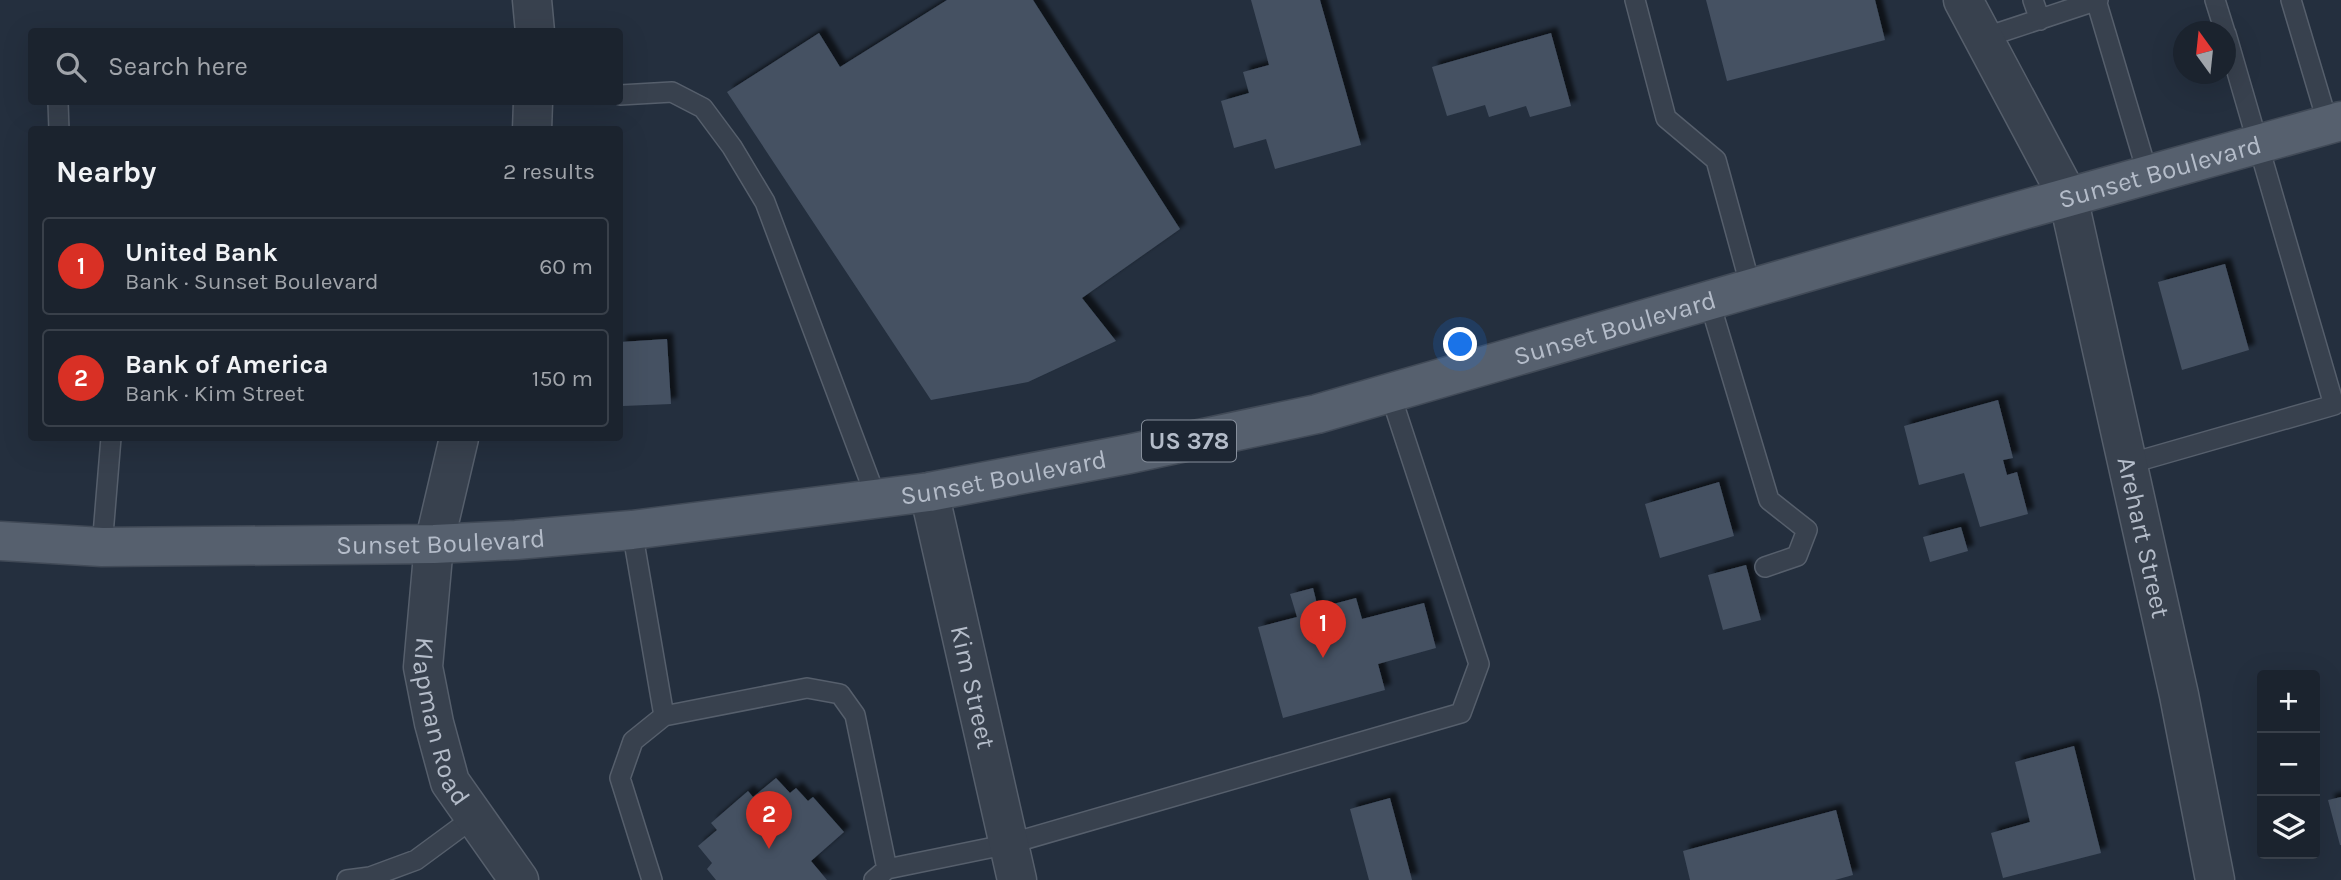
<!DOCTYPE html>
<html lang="en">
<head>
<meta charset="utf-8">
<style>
	:root { --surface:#1b232e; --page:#282f3a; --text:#f1f3f6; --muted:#a0a4aa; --line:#39404a; --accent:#d93025 }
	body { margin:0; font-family:Karla,sans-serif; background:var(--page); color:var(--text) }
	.controls { position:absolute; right:21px; bottom:21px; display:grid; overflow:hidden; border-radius:7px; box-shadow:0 7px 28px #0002 }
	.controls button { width:63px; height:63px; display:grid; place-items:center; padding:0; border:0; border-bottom:2px solid var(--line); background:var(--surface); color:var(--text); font:35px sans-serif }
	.compass { position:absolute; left:2173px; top:21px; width:63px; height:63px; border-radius:50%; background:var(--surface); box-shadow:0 7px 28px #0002; rotate:345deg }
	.you { position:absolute; left:1461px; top:345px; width:24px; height:24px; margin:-18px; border:5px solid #fff; border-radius:50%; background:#1a73e8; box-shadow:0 0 0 10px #1a73e833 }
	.badge { display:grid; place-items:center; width:46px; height:46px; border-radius:50%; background:var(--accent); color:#fff; font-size:23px; font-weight:700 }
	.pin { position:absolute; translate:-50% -58px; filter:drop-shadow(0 2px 4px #0008) }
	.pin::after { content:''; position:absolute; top:37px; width:24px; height:21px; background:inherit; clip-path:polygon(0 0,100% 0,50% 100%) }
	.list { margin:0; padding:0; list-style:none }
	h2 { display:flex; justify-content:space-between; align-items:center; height:91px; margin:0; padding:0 28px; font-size:30px }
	h2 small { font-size:23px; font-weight:400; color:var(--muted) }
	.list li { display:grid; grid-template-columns:46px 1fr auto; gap:21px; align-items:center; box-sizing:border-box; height:98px; margin:0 14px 14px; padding:0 14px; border:2px solid var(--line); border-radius:7px }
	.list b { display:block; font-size:26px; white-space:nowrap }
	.list p { margin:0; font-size:23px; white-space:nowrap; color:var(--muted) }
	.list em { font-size:23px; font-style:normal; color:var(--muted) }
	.icon { flex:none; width:38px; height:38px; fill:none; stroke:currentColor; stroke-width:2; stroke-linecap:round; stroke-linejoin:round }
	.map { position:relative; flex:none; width:2341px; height:880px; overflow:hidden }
	.search { position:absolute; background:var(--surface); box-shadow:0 7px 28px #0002; left:28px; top:28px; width:595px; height:77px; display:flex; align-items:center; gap:18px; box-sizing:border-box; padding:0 24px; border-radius:7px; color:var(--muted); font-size:26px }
	.panel { position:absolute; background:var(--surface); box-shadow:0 7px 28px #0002; left:28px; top:126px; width:595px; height:315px; border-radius:7px }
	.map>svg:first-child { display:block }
	.building { fill:#455162; filter:url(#shadow) }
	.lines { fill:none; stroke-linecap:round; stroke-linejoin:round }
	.lane-casing { stroke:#565f6c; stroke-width:22 }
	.street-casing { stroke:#565f6c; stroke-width:41 }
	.primary-casing { stroke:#414a57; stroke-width:41 }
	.lane { stroke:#38414e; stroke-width:19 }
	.street { stroke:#38414e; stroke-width:38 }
	.primary { stroke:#56606e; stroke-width:38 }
	.labels { text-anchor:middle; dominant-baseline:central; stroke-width:5; stroke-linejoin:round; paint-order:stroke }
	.shield { fill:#1d2633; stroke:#878f9c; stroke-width:2 }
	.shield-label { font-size:24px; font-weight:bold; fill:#b4bcc9 }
	.street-label { font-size:26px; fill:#b4bcc9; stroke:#1d2633 }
</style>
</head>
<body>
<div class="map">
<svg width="2341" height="880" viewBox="0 0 2341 880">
	<defs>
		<filter id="shadow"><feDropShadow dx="6" dy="-6" stdDeviation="2" flood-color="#0009"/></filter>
	</defs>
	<rect width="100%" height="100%" fill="#242f3e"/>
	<path class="building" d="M947 0H1033L1180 229 1082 298 1116 341 1028 382 931 400 727 92 819 33 840 67Z
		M1251 0H1320L1361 145 1275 169 1266 139 1234 148 1221 101 1249 93 1243 72 1269 65Z
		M1706 0H1875L1885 40 1727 81Z
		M1551 33 1571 106 1530 117 1526 106 1489 117 1485 105 1447 116 1432 67Z
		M2225 264 2249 350 2182 370 2158 282Z
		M667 339 671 404 623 406 622 394H620V342Z
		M1998 400 2013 458 2003 460 2007 475 2017 472 2028 514 1980 527 1964 473 1919 485 1904 426Z
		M1719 482 1734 536 1660 558 1645 504Z
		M1961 527 1968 551 1930 562 1923 537Z
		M1746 565 1761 620 1723 630 1708 575Z
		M1313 588 1318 608 1356 598 1362 619 1424 603 1436 648 1378 664 1385 690 1283 718 1258 627 1297 617 1290 594Z
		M2074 746 2101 853 2003 878 1991 833 2030 822 2015 762Z
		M776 778 790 793 796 788 808 801 813 797 844 832 811 861 827 880H716L707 869 712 863 698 846 717 830 711 823 748 791 753 797Z
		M2341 797V845H2340L2328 800Z
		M1390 798 1412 880H1369L1350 809Z
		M1836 810 1853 875 1835 880H1690L1683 851Z"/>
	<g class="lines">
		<g class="lane-casing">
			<path id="lane" d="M1635 0 1666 118 1716 160 1751 288
				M2033 0 2040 20
				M2096 0 2148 175
				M2215 0 2225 32
				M2291 0 2328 124
				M1983 38 2098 0
				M620 95 672 92 703 108 732 147 765 202 877 500
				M58 102 59 130
				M1709 300 1769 500 1807 530 1797 556 1765 567
				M2128 464 2334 405 2226 34
				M632 530 664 716 807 688 840 694 855 715 887 869
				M102 547 111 438
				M347 880 370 877 416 860 473 818
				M652 880 620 778 633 741 664 716
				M874 880 887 869 1009 844 1461 713 1479 664 1390 393"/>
		</g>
		<g class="street-casing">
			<g id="street">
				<path d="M532 0 535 32"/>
				<path id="s1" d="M1963 0 2068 197 2179 695 2215 880"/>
				<path d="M532 130 533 102"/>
				<path id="s2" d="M459 438 434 544 423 667 434 723 450 782 519 880"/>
				<path id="s3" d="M929 492 1017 880"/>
			</g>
		</g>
		<g class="primary-casing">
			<g id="primary">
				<path id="s4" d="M0 541 102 547 434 544 516 540 632 530 929 492 1129 454 1317 414 1994 218 2341 121"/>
			</g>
		</g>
		<use href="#lane" class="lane"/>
		<use href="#street" class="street"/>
		<use href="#primary" class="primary"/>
	</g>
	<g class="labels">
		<rect class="shield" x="1142" y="420.5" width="94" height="41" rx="5"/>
		<g class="shield-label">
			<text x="1189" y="441">US 378</text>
		</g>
		<g class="street-label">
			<text stroke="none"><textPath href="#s4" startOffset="2205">Sunset Boulevard</textPath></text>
			<text stroke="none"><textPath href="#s4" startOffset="1638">Sunset Boulevard</textPath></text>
			<text stroke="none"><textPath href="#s4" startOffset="1008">Sunset Boulevard</textPath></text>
			<text stroke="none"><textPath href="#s1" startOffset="572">Arehart Street</textPath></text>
			<text stroke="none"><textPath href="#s4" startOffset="441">Sunset Boulevard</textPath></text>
			<text stroke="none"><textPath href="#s3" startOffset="200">Kim Street</textPath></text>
			<text stroke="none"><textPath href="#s2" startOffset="289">Klapman Road</textPath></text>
		</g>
	</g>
</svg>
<div class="controls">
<button>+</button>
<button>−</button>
<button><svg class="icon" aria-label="layers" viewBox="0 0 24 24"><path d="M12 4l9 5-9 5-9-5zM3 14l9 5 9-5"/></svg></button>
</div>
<svg class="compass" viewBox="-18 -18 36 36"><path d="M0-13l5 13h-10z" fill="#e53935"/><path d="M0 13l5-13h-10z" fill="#a0a4aa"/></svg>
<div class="you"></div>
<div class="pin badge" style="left:1323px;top:658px">1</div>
<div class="pin badge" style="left:769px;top:849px">2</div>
<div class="search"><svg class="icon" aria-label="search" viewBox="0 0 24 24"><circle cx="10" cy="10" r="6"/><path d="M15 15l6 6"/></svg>Search here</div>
<section class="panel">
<h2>Nearby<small>2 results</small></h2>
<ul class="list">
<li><span class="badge">1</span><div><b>United Bank</b><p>Bank · Sunset Boulevard</p></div><em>60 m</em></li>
<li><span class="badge">2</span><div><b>Bank of America</b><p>Bank · Kim Street</p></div><em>150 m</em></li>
</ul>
</section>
</div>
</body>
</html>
